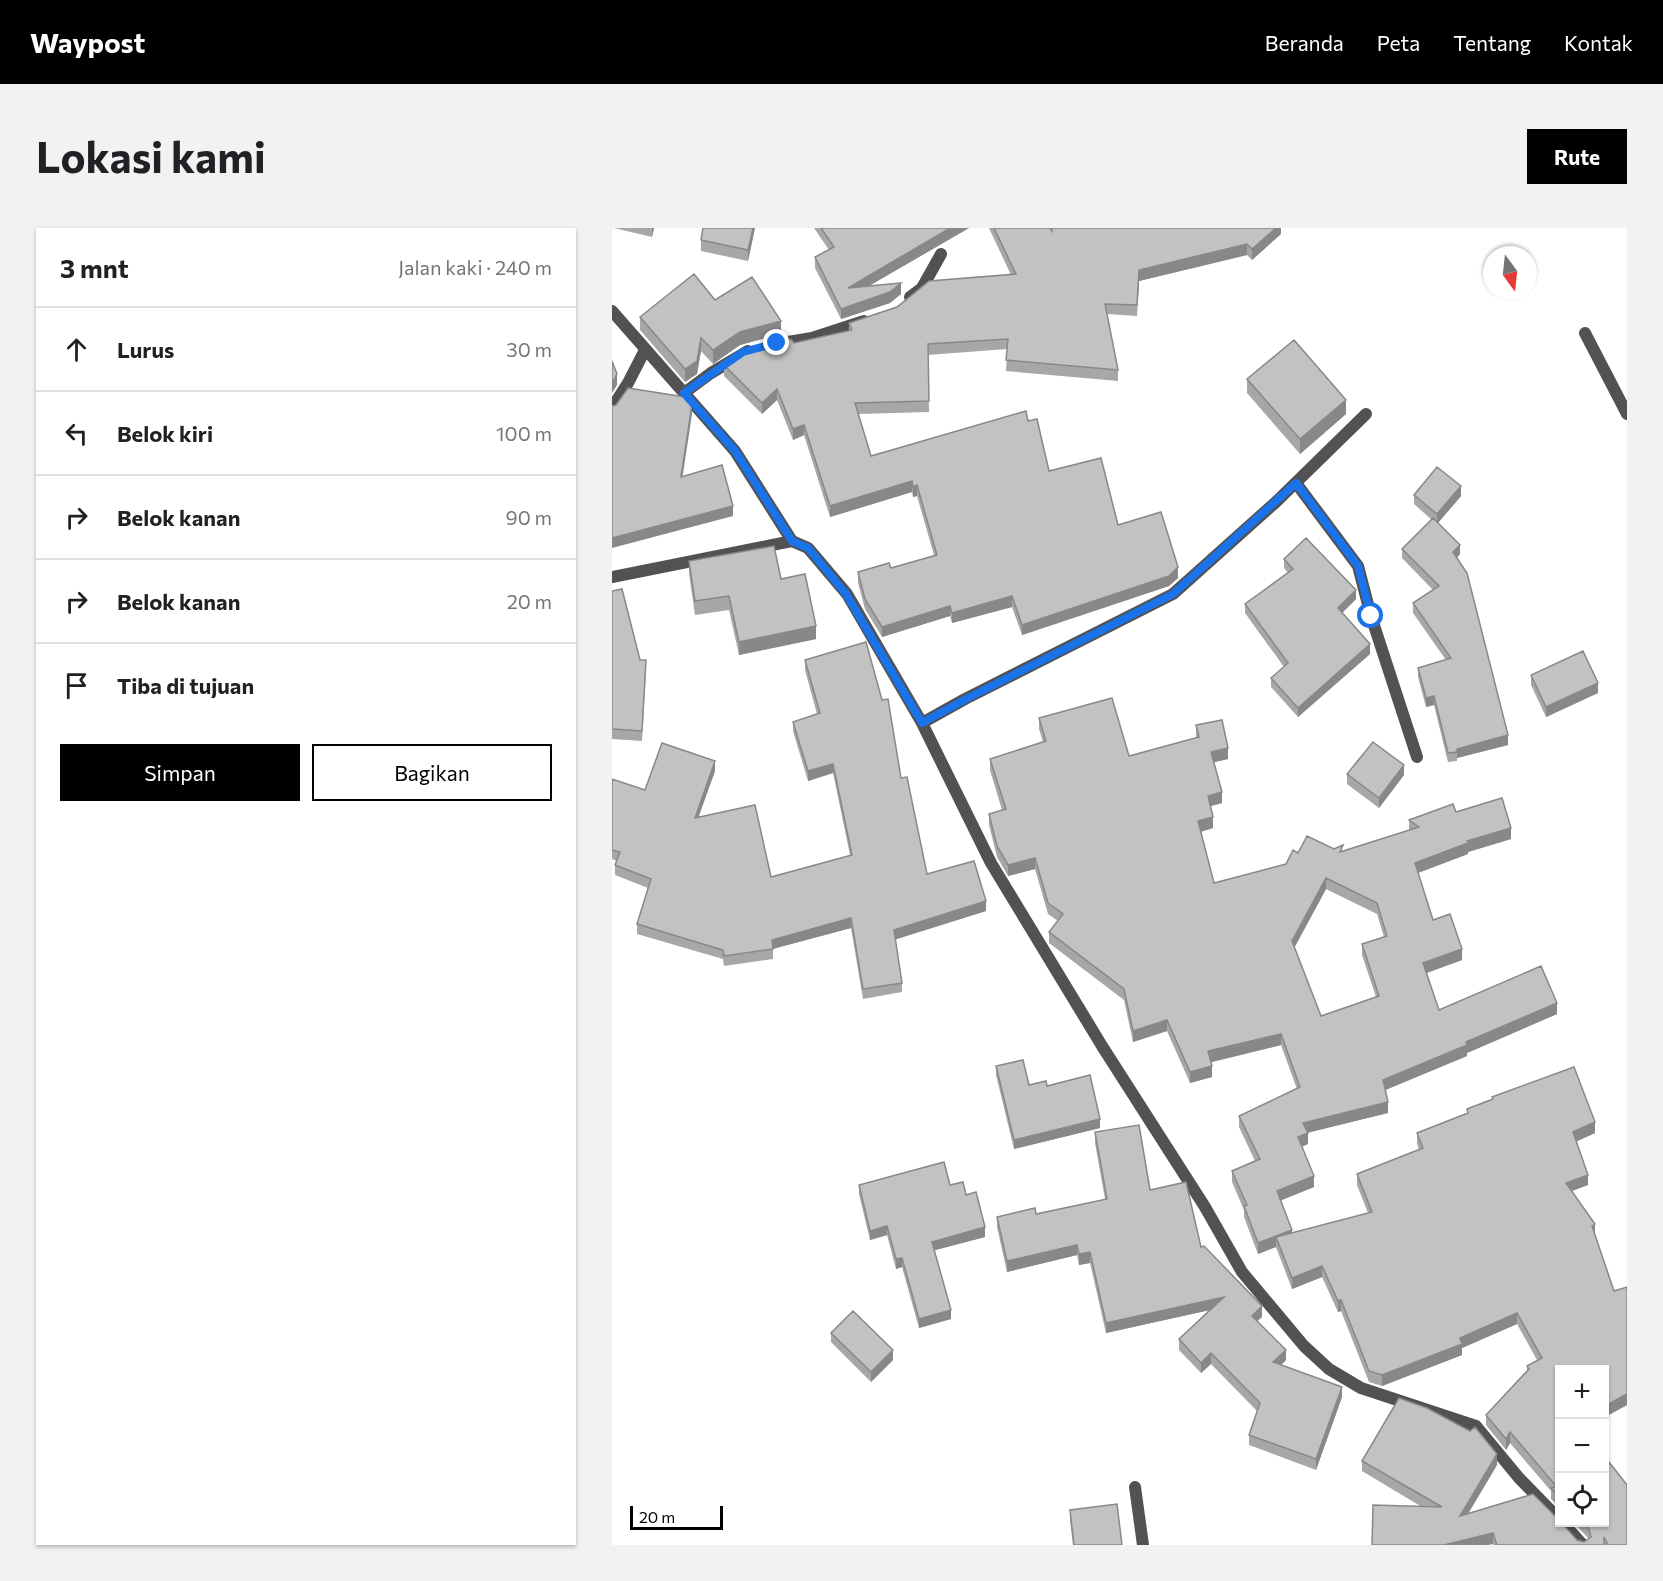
<!DOCTYPE html>
<html lang="id">
<head>
<meta charset="utf-8">
<style>
	:root { --surface:#fff; --page:#f2f2f2; --text:#202124; --muted:#757577; --line:#e0e0e0; --accent:#000 }
	body { margin:0; font-family:Commissioner,sans-serif; background:var(--page); color:var(--text) }
	.controls { position:absolute; right:18px; bottom:18px; display:grid; overflow:hidden; border-radius:0px; box-shadow:0 2px 4px #0004 }
	.controls button { width:54px; height:54px; display:grid; place-items:center; padding:0; border:0; border-bottom:2px solid var(--line); background:var(--surface); color:var(--text); font:30px sans-serif }
	.compass { position:absolute; left:871px; top:18px; width:54px; height:54px; border-radius:50%; background:var(--surface); box-shadow:0 2px 4px #0004; rotate:165deg }
	.scale { position:absolute; left:18px; bottom:15px; width:93px; box-sizing:border-box; padding-left:6px; border:3px solid #000; border-top:0; font-size:16px; line-height:21px; white-space:nowrap; color:#000; -webkit-text-stroke:4px #fff; paint-order:stroke }
	.stop { position:absolute; width:18px; height:18px; margin:-14px; border:4px solid #1a73e8; border-radius:50%; background:#fff }
	.stop.end { background:#1a73e8; border-color:#fff; box-shadow:0 2px 6px #0008 }
	.list { margin:0; padding:0; list-style:none }
	h2 { display:flex; justify-content:space-between; align-items:center; height:78px; margin:0; padding:0 24px; font-size:26px }
	h2 small { font-size:20px; font-weight:400; color:var(--muted) }
	.list li { display:grid; grid-template-columns:39px 1fr auto; gap:18px; align-items:center; box-sizing:border-box; height:84px; padding:0 24px; border-top:2px solid var(--line) }
	.list b { display:block; font-size:22px; white-space:nowrap }
	.list em { font-size:20px; font-style:normal; color:var(--muted) }
	.actions { display:flex; gap:12px; padding:18px 24px }
	.actions a { flex:1; padding:14px 0; border:2px solid var(--accent); border-radius:0px; text-align:center; font-size:21px; color:var(--accent) }
	.actions .main { background:var(--accent); color:#fff }
	.icon { flex:none; width:33px; height:33px; fill:none; stroke:currentColor; stroke-width:2; stroke-linecap:round; stroke-linejoin:round }
	.map { position:relative; flex:none; width:1015px; height:1317px; overflow:hidden; border-radius:0px }
	header { display:flex; align-items:center; gap:36px; box-sizing:border-box; height:84px; padding:0 30px; background:var(--accent); color:#fff }
	header strong { font-size:28px }
	nav { display:flex; gap:33px; margin-inline-start:auto; font-size:21px }
	.intro { display:flex; align-items:center; justify-content:space-between; box-sizing:border-box; height:144px; padding:0 36px }
	h1 { margin:0; font-size:42px }
	.button { padding:15px 27px; border-radius:0px; background:var(--accent); color:#fff; font-size:21px; font-weight:700 }
	main { display:flex; gap:36px; padding:0 36px }
	aside { flex:1; background:var(--surface); border-radius:0px; box-shadow:0 2px 4px #0004 }
	.map>svg:first-child { display:block }
	.lines { fill:none; stroke-linecap:round; stroke-linejoin:round }
	.service { stroke:#525252; stroke-width:12 }
	.minor { stroke:#525252; stroke-width:12 }
	.wall { fill:#a7a7a7; fill-rule:evenodd }
	.shaded-wall { fill:#888 }
	.building { fill:#c2c2c2; stroke:#888; stroke-width:1.5; fill-rule:evenodd }
	.route { stroke:#1a73e8; stroke-width:8 }
</style>
</head>
<body>
<header>
<strong>Waypost</strong>
<nav><a>Beranda</a><a>Peta</a><a>Tentang</a><a>Kontak</a></nav>
</header>
<div class="intro"><h1>Lokasi kami</h1><a class="button">Rute</a></div>
<main>
<aside>
<h2>3 mnt<small>Jalan kaki · 240 m</small></h2>
<ul class="list">
<li><svg class="icon" aria-label="ahead" viewBox="0 0 24 24"><path d="M12 20V5M6 11l6-6 6 6"/></svg><div><b>Lurus</b></div><em>30 m</em></li>
<li><svg class="icon" aria-label="left" viewBox="0 0 24 24"><path d="M17 20v-9H6M10 6l-5 5 5 5"/></svg><div><b>Belok kiri</b></div><em>100 m</em></li>
<li><svg class="icon" aria-label="right" viewBox="0 0 24 24"><path d="M7 20v-9h11M14 6l5 5-5 5"/></svg><div><b>Belok kanan</b></div><em>90 m</em></li>
<li><svg class="icon" aria-label="right" viewBox="0 0 24 24"><path d="M7 20v-9h11M14 6l5 5-5 5"/></svg><div><b>Belok kanan</b></div><em>20 m</em></li>
<li><svg class="icon" aria-label="arrive" viewBox="0 0 24 24"><path d="M6 21V4h12l-3 4 3 4H6"/></svg><div><b>Tiba di tujuan</b></div></li>
</ul>
<div class="actions"><a class="main">Simpan</a><a>Bagikan</a></div>
</aside>
<div class="map">
<svg width="1015" height="1317" viewBox="0 0 1015 1317">
	<rect width="100%" height="100%" fill="#fff"/>
	<g class="lines">
		<path class="service" d="M973 105 1015 186"/>
		<path class="minor" d="M298 69 310 60 329 26
			M0 83 123 223 180 313 196 320 235 366 310 495 379 635 490 818 593 979 630 1044 692 1118 717 1141 749 1160 864 1198 907 1250 948 1292
			M164 116 200 110 252 93
			M72 165 99 145 136 123
			M0 180 16 155 33 122
			M684 255 746 338 759 388 805 529
			M0 349 180 313
			M310 495 353 471 561 366 665 273 754 186
			M523 1259 531 1317
			M950 1294 971 1317"/>
	</g>
	<path class="wall" d="M2 0H42L40 9Z
		M143 0 136 33 89 23V12Z
		M202 0H357L257 58 289 66 278 75 229 91 203 40V29L217 22Z
		M377 0H438L440 3 669 0V6L640 32 635 27 527 53 525 88 495 86 506 142V153L394 143 395 121 316 127 317 184 246 186 259 228 416 193 437 243 506 297 566 350 557 358 410 407 400 379 340 395 338 388 270 409 253 381 246 355V344L279 340 322 327 305 268 301 269 300 264 218 289 192 207 181 212 165 172 150 186 112 148V137L182 115 237 103V95L399 47Z
		M103 72 169 106 128 117 101 136 89 123 85 146 73 154 28 102V89Z
		M635 151 734 186 688 226 635 165Z
		M802 267 849 268 826 295 848 326 845 330 896 517 845 530V533L836 534 822 477 814 479 806 449V440L834 432 801 385V375L821 362 790 330V321L820 292 802 276Z
		M672 331 744 371 730 385 758 426 686 489 659 459V450L672 439 633 385V376L676 345 672 340Z
		M77 333 169 351 204 411 127 427 117 382 83 387 77 346Z
		M0 363 28 432 34 442 30 513 0 511Z
		M193 432 289 550 315 646 374 683 283 711 290 755V764L251 771 239 700 161 721V731L112 738 111 731 25 706V696L36 660 3 647V637L5 633 0 631V551L33 562 103 543 86 589 159 649 238 627 221 545 196 553 181 503V494L205 486 193 442Z
		M919 447 986 465 934 489 919 457Z
		M427 490 517 528 584 510V497L616 531 602 534 610 575 598 578 601 600 589 604 602 655 674 636 686 625 722 621 731 623 797 602V592L844 584 899 611 856 624V626L806 645 821 692 850 732 815 745 827 782 945 786 855 825V828L773 862 776 885 696 904V916L690 919 702 959 669 972 680 1005 756 985 745 957V946L807 922 805 916V905L855 885V881L880 871V869L983 905 965 913 976 957 960 963 983 1006 1015 1177 993 1189V1142H948V1280L939 1271V1263L898 1215 894 1222 874 1197V1187L915 1143V1138L925 1132 905 1096 850 1120V1127L770 1158 757 1154 729 1083 726 1084 710 1049 680 1061 664 1019 646 1026 632 989V982L620 954V943L643 933 627 899V888L685 861 669 817 599 834 600 849 578 855 555 803 521 814 512 772 437 715V704L446 693 436 686 423 641 396 648 385 629 377 597V586L390 582 378 542V531L431 514 427 501ZM714 661 765 686 772 709 750 716V727L764 769 709 788 682 720Z
		M735 546 792 547 767 580 735 556Z
		M384 838 417 857 435 858 488 900 402 921 384 847Z
		M483 904 538 962 589 1019 650 1089 645 1093 674 1132 669 1137 730 1169 704 1242 637 1217V1207L645 1183 599 1136 589 1145 567 1122V1111L597 1082 494 1105 478 1035 467 1037 465 1027 395 1044 385 999V989L424 986 493 971 483 915Z
		M247 957H338L354 967 373 1009 322 1022 339 1091 307 1100 290 1039 284 1041 275 1007 258 1012 247 966Z
		M219 1105 281 1132 259 1154 219 1114Z
		M750 1233 885 1237 856 1286 972 1314 977 1311 961 1294H993L1015 1317H881V1316L875 1317H760L810 1279 750 1243Z
		M458 1282 510 1317H461L458 1292Z"/>
	<path class="shaded-wall" d="M40 0H42L40 9Z
		M141 0H143L136 33V22Z
		M338 0H357L236 70V60Z
		M664 0H669V6L640 32V21Z
		M635 16V27L527 53 525 88 527 42Z
		M289 55V66L278 75 229 91V81Z
		M169 93V106L128 117 101 136V122L128 104Z
		M89 110V123L85 146 73 154V141Z
		M5 146V157L0 165V155Z
		M165 161V172L150 186V175Z
		M734 172V186L688 226V211Z
		M80 176V186L69 259V249Z
		M192 197V207L181 212V201Z
		M300 253V264L218 289V278Z
		M305 257V268L301 269V259Z
		M849 258V268L825 296V286Z
		M121 278V288L0 320V310Z
		M848 317V326L841 334V324Z
		M566 339V350L557 358 410 407V397Z
		M744 362V371L726 389V380Z
		M400 368V379L340 395V385Z
		M338 378V388L270 409V399Z
		M204 398V411L127 427V414Z
		M758 416V426L686 489V480Z
		M986 455V465L934 489V479Z
		M822 468V477L814 479V470Z
		M896 507V517L845 530V521Z
		M616 520V531L599 535V524Z
		M103 533V543L83 599V590Z
		M221 536V545L196 553V543Z
		M792 537V547L767 580V570Z
		M610 564V575L596 579V568Z
		M601 589V600L586 604V593Z
		M899 600V611L856 624V626L803 646V635L855 613Z
		M423 630V641L396 648V637Z
		M714 650V661L680 724V713Z
		M374 673V683L282 712V702Z
		M239 690V700L160 721V712Z
		M850 721V732L811 746V735Z
		M945 775V786L855 825V828L771 863V852L854 814Z
		M555 792V803L521 814V803Z
		M669 806V817L596 835V823Z
		M600 838V849L578 855V844Z
		M776 874V885L691 906V895Z
		M488 891V900L402 921V912Z
		M983 894V905L961 915V904Z
		M696 905V916L686 920V909Z
		M976 947V957L954 965V955Z
		M702 948V959L665 974V963Z
		M983 996V1006L980 1009V998Z
		M275 998V1007L258 1012V1003Z
		M373 999V1009L320 1023V1014Z
		M680 1002V1013L664 1009V1019L646 1026V1015Z
		M465 1017V1027L395 1044V1033Z
		M478 1024V1035L467 1037V1026Z
		M290 1030V1039L284 1041V1031Z
		M710 1038V1049L680 1061V1050Z
		M612 1069V1079L494 1105V1095Z
		M729 1072V1083L726 1084V1073Z
		M650 1078V1089L640 1098V1088Z
		M339 1082V1091L307 1100V1091Z
		M905 1085V1096L850 1120V1127L770 1158V1147L848 1110Z
		M281 1122V1132L259 1154V1144Z
		M674 1122V1132L661 1145V1134Z
		M599 1125V1136L589 1145V1135Z
		M730 1159V1169L704 1242V1231Z
		M1015 1166V1177L993 1189V1178Z
		M898 1204V1215L894 1222V1211Z
		M885 1226V1237L848 1299V1288Z
		M881 1305V1316L875 1317H832Z"/>
	<path class="building" d="M91 0H141L136 22 89 12Z
		M209 0H338L236 60 289 55 278 64 229 81 203 29 222 19Z
		M382 0H438L440 3V0H664L640 21 635 16 527 42 525 77 493 76 506 142 394 132 396 111 316 116 317 173 243 175 259 228 414 183 416 193 425 191 437 243 489 230 506 297 549 284 566 339 557 348 410 397 400 368 340 385 338 378 270 399 253 371 246 344 277 335 279 340 325 327 305 257 301 259 300 253 218 278 192 197 181 201 165 161 150 175 112 137 135 122 167 112 179 111 182 115 240 102 237 95 285 79 317 53 404 46Z
		M82 46 103 72 140 49 169 93 128 104 101 122 89 110 85 133 73 141 28 89Z
		M682 112 734 172 688 211 635 151Z
		M0 133 5 146 0 155Z
		M16 160 73 169 80 176 69 249 110 237 121 278 0 310V178L4 177Z
		M825 239 849 258 825 286 802 267Z
		M821 290 848 317 841 324 855 345 896 507 845 521V524L836 525 822 468 814 470 806 440 839 430 801 375 827 358 790 321Z
		M694 310 744 362 726 380 758 416 686 480 659 450 676 435 633 376 681 341 672 331Z
		M162 318 169 351 193 346 204 398 127 414 117 368 83 373 77 333Z
		M10 361 28 432H34L30 503 0 501V363Z
		M254 414 270 472 276 471 289 550 295 549 315 646 362 633 374 673 282 702 290 755 251 761 239 690 160 712 161 721 112 728 111 722 25 696 39 651 3 637 8 624 0 622V551L33 562 50 515 103 533 83 590 143 577 159 649 240 627 221 536 196 543 181 494 208 485 193 432Z
		M971 423 986 455 934 479 919 447Z
		M500 470 517 528 587 509 584 497 610 492 616 520 599 524 610 564 596 568 601 589 586 593 602 655 674 636 681 622 686 625 695 608 722 621 731 617 728 624 807 599 797 592 841 576 844 584 890 570 899 600 855 613 856 615 803 635 821 692 838 686 850 721 811 735 827 782 929 738 945 775 854 814 855 817 771 852 776 874 691 895 696 905 686 909 702 948 665 963 680 1002 646 1015 632 978 635 977 620 943 648 931 627 888 688 859 669 806 596 823 600 838 578 844 555 792 521 803 512 761 437 704 451 686 436 675 423 630 396 637 385 618 377 586 394 581 378 531 434 513 427 490ZM714 650 765 675 775 708 750 716 767 768 709 788 680 713Z
		M761 514 792 537 767 570 735 546Z
		M411 832 417 857 434 853 435 858 478 847 488 891 402 912 384 838Z
		M962 839 983 894 961 904 976 947 954 955 983 996 980 998 1002 1063 1015 1059V1166L993 1178V1142H948V1269L939 1260 945 1259 898 1204 894 1211 874 1187 917 1141 915 1138 930 1130 905 1085 848 1110 850 1116 770 1147 757 1143 729 1072 726 1073 710 1038 680 1050 664 1009 760 984 745 946 811 920 805 905 856 885 855 881 881 871 880 869Z
		M527 897 538 962 574 954 589 1019 592 1018 650 1078 640 1088 674 1122 661 1134 730 1159 704 1231 637 1207 648 1175 599 1125 589 1135 567 1111 612 1069 494 1095 478 1024 467 1026 465 1017 395 1033 385 989 423 980 424 986 495 971 483 904Z
		M332 934 338 957 351 954 354 967 364 964 373 999 320 1014 339 1082 307 1091 290 1030 284 1031 275 998 258 1003 247 957Z
		M241 1083 281 1122 259 1144 219 1105Z
		M787 1170 815 1180 858 1203 863 1199 885 1226 848 1288 921 1266 948 1293V1294H949L965 1312 972 1314 979 1309 977 1301 971 1294H993V1229L1015 1257V1317H996L992 1309V1317H885L881 1305 832 1317H760L761 1277 830 1279 750 1233Z
		M505 1276 510 1317H462L458 1282Z"/>
	<g class="lines">
		<path class="route" d="M165 115 131 124 72 165 123 223 180 313 196 320 234 366 310 495 354 471 561 366 684 255 746 338 759 388"/>
	</g>
</svg>
<div class="controls">
<button>+</button>
<button>−</button>
<button><svg class="icon" aria-label="locate" viewBox="0 0 24 24"><circle cx="12" cy="12" r="6"/><path d="M12 2v4M12 18v4M2 12h4M18 12h4"/></svg></button>
</div>
<svg class="compass" viewBox="-18 -18 36 36"><path d="M0-13l5 13h-10z" fill="#e53935"/><path d="M0 13l5-13h-10z" fill="#757577"/></svg>
<div class="scale">20 m</div>
<div class="stop" style="left:759px;top:388px"></div>
<div class="stop end" style="left:165px;top:115px"></div>
</div>
</main>
</body>
</html>
